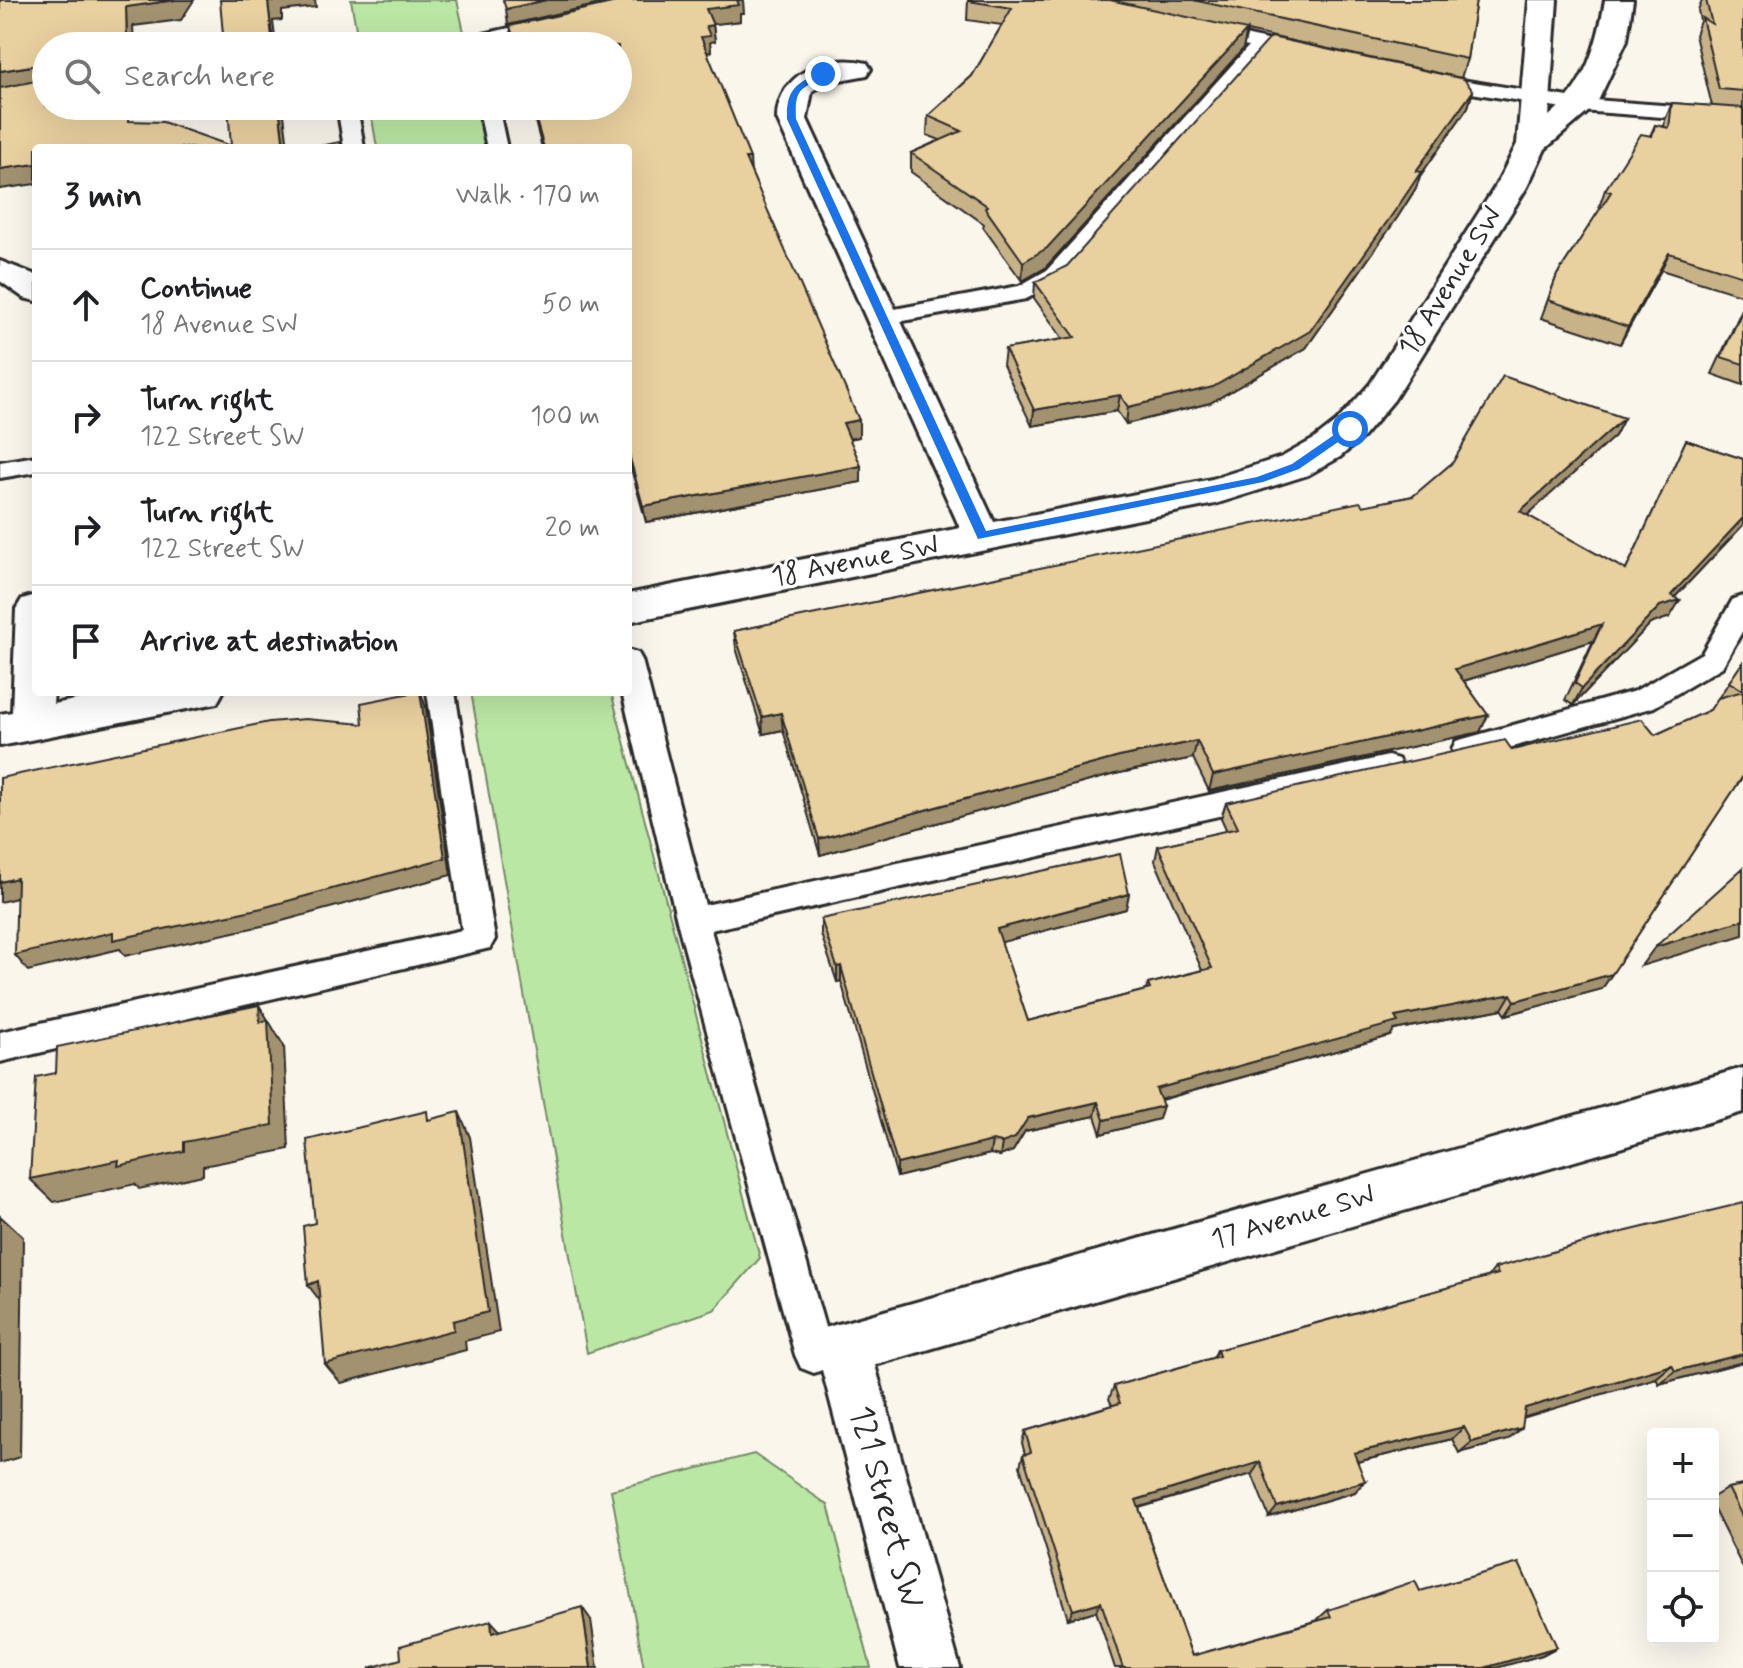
<!DOCTYPE html>
<html lang="en">
<head>
<meta charset="utf-8">
<style>
	:root { --surface:#fff; --page:#f6f6f6; --text:#202124; --muted:#757577; --line:#e0e0e0 }
	body { margin:0; font-family:Mynerve,sans-serif; background:var(--page); color:var(--text) }
	.controls { position:absolute; right:24px; bottom:24px; display:grid; overflow:hidden; border-radius:8px; box-shadow:0 8px 32px #0002 }
	.controls button { width:72px; height:72px; display:grid; place-items:center; padding:0; border:0; border-bottom:2px solid var(--line); background:var(--surface); color:var(--text); font:40px sans-serif }
	.stop { position:absolute; width:24px; height:24px; margin:-18px; border:6px solid #1a73e8; border-radius:50%; background:#fff }
	.stop.end { background:#1a73e8; border-color:#fff; box-shadow:0 2px 8px #0008 }
	.list { margin:0; padding:0; list-style:none }
	h2 { display:flex; justify-content:space-between; align-items:center; height:104px; margin:0; padding:0 32px; font-size:34px }
	h2 small { font-size:26px; font-weight:400; color:var(--muted) }
	.list li { display:grid; grid-template-columns:52px 1fr auto; gap:24px; align-items:center; box-sizing:border-box; height:112px; padding:0 32px; border-top:2px solid var(--line) }
	.list b { display:block; font-size:30px; white-space:nowrap }
	.list p { margin:0; font-size:26px; white-space:nowrap; color:var(--muted) }
	.list em { font-size:26px; font-style:normal; color:var(--muted) }
	.icon { flex:none; width:44px; height:44px; fill:none; stroke:currentColor; stroke-width:2; stroke-linecap:round; stroke-linejoin:round }
	.map { position:relative; flex:none; width:1743px; height:1668px; overflow:hidden }
	.search { position:absolute; background:var(--surface); box-shadow:0 8px 32px #0002; left:32px; top:32px; width:600px; height:88px; display:flex; align-items:center; gap:20px; box-sizing:border-box; padding:0 28px; border-radius:44px; color:var(--muted); font-size:30px }
	.panel { position:absolute; background:var(--surface); box-shadow:0 8px 32px #0002; left:32px; top:144px; width:600px; height:552px; border-radius:8px }
	.map>svg:first-child { display:block }
	.green { fill:#bbe7a4; stroke:#738968; stroke-width:2 }
	.lines { fill:none; stroke-linecap:round; stroke-linejoin:round }
	.service-casing { stroke:#2b2b2b; stroke-width:6 }
	.minor-casing { stroke:#2b2b2b; stroke-width:6 }
	.service { fill:#fff; fill-rule:evenodd }
	.minor { fill:#fff; fill-rule:evenodd }
	.wall { fill:#c8b389; stroke:#2b2b2b; stroke-width:2 }
	.shaded-wall { fill:#a3926f; stroke:#2b2b2b; stroke-width:2 }
	.building { fill:#e9d09f; stroke:#2b2b2b; stroke-width:2 }
	.route { fill:#1a73e8 }
	.labels { text-anchor:middle; dominant-baseline:central; stroke-width:6; stroke-linejoin:round; paint-order:stroke }
	.street-label { font-size:28px; fill:#2b2b2b; stroke:#fff }
	.near-street-label { font-size:34px; fill:#2b2b2b; stroke:#fff }
</style>
</head>
<body>
<div class="map">
<svg width="1743" height="1668" viewBox="0 0 1743 1668">
	<rect width="100%" height="100%" fill="#fbf6ec"/>
	<filter id="ink" filterUnits="userSpaceOnUse"><feTurbulence type="fractalNoise" baseFrequency=".0125" numOctaves="2"/><feDisplacementMap in="SourceGraphic" scale="16" xChannelSelector="R" yChannelSelector="G"/><feConvolveMatrix kernelMatrix="1 2 1 2 8 2 1 2 1" color-interpolation-filters="sRGB"/></filter>
	<g filter="url(#ink)">
		<path class="green" d="M351 0H457L467 46H359Z
			M370 106H480L489 148H377Z
			M471 692H611L760 1258 714 1310 587 1353Z
			M754 1454 828 1505 871 1668H644L611 1490Z"/>
		<g class="lines">
			<g class="service-casing">
				<path id="service" d="M549 19 559 25 556 29 484 46H464L466 38Z
					M1207 26 1312 51 1315 55 1305 61 1266 52 1063 280 1026 299 881 325 873 323 869 318 873 313 1019 286 1047 270 1248 47 1200 36 1197 32 1200 28Z
					M1430 75 1581 99 1743 111V123L1581 111 1423 85 1420 81Z
					M337 106H357L364 148H344Z
					M478 106H498L507 148H487Z
					M36 456V472L0 478V462Z
					M1743 596V630L1722 667 1654 707 1466 760 1456 757 1452 749 1456 741 1635 691 1702 653 1733 599Z
					M628 650 638 653 642 660 705 905 1388 756 1398 759 1403 767 1398 775 1388 778 711 930 833 1355 827 1368 814 1373 801 1368 795 1355 677 921 622 692H628Z
					M427 692H455L495 939 490 948 0 1062V1032L462 930Z"/>
			</g>
			<g class="minor-casing">
				<path id="minor" d="M1529 0H1557L1549 116C1585 88 1598 43 1605 0H1633L1627 40 1596 105 1545 149 1527 187 1394 400 1363 437 1340 457 1308 475 1215 504 628 622V594L960 528 777 119C777 74 826 53 867 63L871 69 867 75 829 82 812 91 807 119 994 522 1212 479 1282 457 1314 439 1337 421 1370 384 1495 187 1517 144Z
					M0 261 36 275V301L24 298 0 281Z
					M36 595V692H54L53 704 118 692H223L217 703 0 746V714L12 712 16 609 22 599Z
					M1743 1068V1112L875 1365 960 1668H900L816 1347 824 1328Z"/>
			</g>
			<use href="#service" class="service"/>
			<use href="#minor" class="minor"/>
		</g>
		<path class="wall" d="M968 0H1476L1467 59 1461 78 1247 31 1243 49 1045 268 1022 281 983 227 984 224 911 172V153L940 140 927 135 928 116 972 76 1002 25 967 20Z
			M1702 0H1743V296L1661 270 1620 344 1541 318 1557 275 1601 208 1599 207 1605 190 1650 136 1655 125 1664 127 1665 120 1672 103 1712 106 1695 35 1700 21 1698 10Z
			M740 13V21L713 24 715 41 710 42 711 52H707L751 172 859 437 849 439 861 482 646 522 628 458V148H542L531 106H618V46H514L510 26 744 13Z
			M1473 91 1468 107 1420 176 1416 188 1397 218 1306 348 1210 403 1126 424 1117 411 1032 426 1003 365 1005 349 1063 339 1034 298 1035 282Z
			M1743 307V385L1712 374Z
			M1624 418 1615 436 1527 515 1626 570 1686 440 1743 459V525L1675 597 1670 617 1650 624 1573 705 1565 700 1593 641 1464 681 1488 715 1480 732 1209 791 1193 758 1115 774 820 855 783 730 763 734 736 648 734 631 1413 496Z
			M1743 662V776L1602 989 1506 1015 1502 1009 1394 1030 1390 1036 1161 1100 1159 1119 1101 1134 1095 1116 1025 1131 1013 1151 1000 1156 990 1154 897 1177 841 981 837 982 821 934V919L1126 909 1001 942 1028 1021 1146 990 1148 984 1202 970 1155 861 1158 846 1227 831 1221 818 1226 803 1512 750 1655 735 1710 710Z
			M1495 1268 1743 1362 1659 1384 1656 1378 1523 1417 1508 1440 1459 1453 1452 1439 1357 1462 1355 1492 1269 1517 1252 1474 1139 1508 1192 1656 1318 1620V1619L1328 1610 1420 1591 1557 1647 1542 1655 1496 1668H1115L1096 1611 1068 1619 1020 1466 1023 1455 1025 1454 1022 1443 1025 1431 1112 1405 1109 1399 1114 1386 1213 1358 1217 1350 1488 1277Z
			M1743 1485V1568L1713 1508V1497L1728 1488Z"/>
		<path class="shaded-wall" d="M175 0H194L181 20 133 26 134 46H127L126 7Z
			M276 0H315L316 7 282 11V20L273 21 276 46H273L268 2Z
			M546 0H617L508 25 506 9Z
			M736 0H743L744 13H740V21L708 25 706 9Z
			M713 25 715 41 710 42 711 52 702 53 701 37 706 26Z
			M1247 30 1243 49 1045 268 1022 281 1023 262Z
			M38 65 46 84 0 91V71Z
			M1473 91 1468 107 1420 176 1416 188 1397 218 1306 348 1210 403 1126 424 1128 407 1416 171Z
			M279 106H283L288 148H284Z
			M745 158H750L751 174Z
			M36 164V184L0 189V169Z
			M1669 253 1661 270 1620 344 1628 327Z
			M1120 395 1117 411 1032 426 1034 410Z
			M1624 418 1615 436 1512 529 1520 511Z
			M859 420V437L843 440V423Z
			M861 466V482L646 522 643 506Z
			M1743 518V525L1669 603 1680 600 1670 617 1650 624 1573 705 1582 688Z
			M1602 624 1593 641 1447 686 1455 669Z
			M421 692 426 709 451 875 271 924 125 956 120 949 28 971 15 955Z
			M781 713 783 730 763 734 762 717Z
			M1488 715 1480 732 1209 791 1213 775Z
			M1197 741 1193 758 1115 774 820 855 819 839 1119 757Z
			M17 878 29 895 0 902V882Z
			M1129 894 1126 909 995 944 997 929Z
			M1743 920V935L1641 966 1655 947Z
			M841 966V981L837 982V967Z
			M1612 974 1602 989 1506 1015 1515 1001Z
			M1511 994 1502 1009 1394 1030 1390 1036 1152 1102 1156 1089 1395 1017Z
			M259 1005 284 1046 289 1149 203 1166V1175L139 1189 135 1184 54 1202 30 1179 184 1142 260 1022Z
			M1098 1102 1095 1116 1025 1131 1013 1151 1000 1156 1002 1143 1028 1118Z
			M1163 1106 1159 1119 1101 1134 1104 1120Z
			M459 1112 470 1137 499 1332 465 1341 466 1350 341 1383 325 1364 453 1321Z
			M992 1141 990 1154 897 1177V1164Z
			M0 1216 23 1237 20 1457 0 1463Z
			M318 1281 324 1306 308 1285Z
			M1743 1354V1362L1659 1384 1675 1371Z
			M1672 1365 1656 1378 1512 1421 1525 1408Z
			M1464 1427 1452 1439 1344 1465 1354 1453Z
			M1522 1428 1508 1440 1459 1453 1472 1442Z
			M1260 1462 1252 1474 1130 1510 1136 1500Z
			M1365 1481 1355 1492 1269 1517 1277 1507Z
			M1101 1602 1096 1611 1068 1619 1073 1610Z
			M582 1607 591 1620 598 1668H591Z
			M491 1621 503 1634 492 1633Z
			M1557 1647 1542 1655 1496 1668H1484Z"/>
		<path class="building" d="M0 0H175L126 7 127 46H46V106H119L129 110V121L163 122 231 146 228 106H279L284 148H36V164L0 169V88L41 80 38 65 0 71Z
			M220 0H276V1L268 2 273 46H224Z
			M503 0H546L506 9Z
			M625 0H737L739 5 706 9 713 25 706 26 710 36 701 37 750 158H745L859 420 843 423 861 466 643 506 628 451V148H544L532 106H618V46H516L510 26Z
			M968 0H1110L1247 30 1047 248 1023 262 985 208 987 206 911 153 962 131 928 116 972 76 1012 8 968 1Z
			M1193 0H1476L1467 59Z
			M1706 0H1743V91L1719 89 1702 18 1712 24Z
			M1271 37 1464 79 1473 91 1416 171 1421 172 1401 202 1310 331 1213 387 1128 407 1120 395 1034 410 1005 349 1075 337 1035 282 1067 266Z
			M1672 103 1743 108V276L1669 253 1628 327 1548 300 1557 275 1611 192 1605 190 1641 134 1652 136 1655 125 1669 128Z
			M340 142 341 148H311Z
			M1743 309V364L1721 357Z
			M1503 376 1624 418 1520 511 1626 570 1686 440 1743 459V518L1671 595 1680 600 1660 606 1582 688 1575 683 1602 624 1455 669 1488 715 1213 775 1197 741 1119 757 819 839 781 713 762 717 734 631 1360 502 1363 506 1413 496 1453 462Z
			M1743 662V690L1729 682Z
			M1743 691V776L1612 974 1515 1001 1511 994 1395 1017 1398 1022 1156 1089 1163 1106 1104 1120 1098 1102 1028 1118 1015 1138 1002 1143 992 1141 897 1164 841 966 837 967 821 919 1120 854 1129 894 997 929 1028 1021 1150 989 1148 984 1212 968 1158 846 1238 828 1226 803 1505 740 1512 750 1642 719 1655 735 1710 710 1718 698Z
			M416 692H420L445 858 262 908 113 940V932L15 955 17 878 0 882V778L269 722 305 719 363 724 361 703Z
			M1743 868V920L1655 947Z
			M259 1005 260 1022 268 1020 273 1125 184 1142V1151L118 1166 119 1160 30 1179 36 1077 56 1073 57 1047Z
			M427 1111 428 1120 459 1112 488 1312 453 1321 454 1330 325 1364 318 1281 308 1285 303 1226 315 1223 307 1140Z
			M1743 1203V1354L1675 1371 1672 1365 1525 1408 1522 1428 1472 1442 1464 1427 1354 1453 1365 1481 1277 1507 1260 1462 1136 1500 1192 1656 1331 1617 1328 1610 1415 1581 1420 1591 1519 1563 1557 1647 1484 1668H1123L1101 1602 1073 1610 1023 1455 1031 1452 1025 1431 1120 1403 1114 1386 1219 1356 1217 1350 1498 1274 1495 1268 1623 1232Z
			M1743 1485V1518L1728 1488Z
			M582 1607 591 1668H369L401 1659 400 1646 491 1621 492 1633Z"/>
	</g>
	<path class="route" d="M820 73 827 74C803 90 794 85 796 119L986 531 1257 477 1292 464 1347 426H1354V431L1299 469 1263 482 978 539 787 119C786 91 795 83 820 73Z"/>
	<g class="labels">
		<g class="street-label">
			<text transform="translate(1451 282) rotate(-58)">18 Avenue SW</text>
			<text transform="translate(855 562) rotate(-11)">18 Avenue SW</text>
			<text transform="translate(1293 1218) rotate(-16)">17 Avenue SW</text>
		</g>
		<g class="near-street-label">
			<text transform="translate(886 1507) rotate(75)">121 Street SW</text>
		</g>
	</g>
</svg>
<div class="controls">
<button>+</button>
<button>−</button>
<button><svg class="icon" aria-label="locate" viewBox="0 0 24 24"><circle cx="12" cy="12" r="6"/><path d="M12 2v4M12 18v4M2 12h4M18 12h4"/></svg></button>
</div>
<div class="stop" style="left:1350px;top:429px"></div>
<div class="stop end" style="left:823px;top:74px"></div>
<div class="search"><svg class="icon" aria-label="search" viewBox="0 0 24 24"><circle cx="10" cy="10" r="6"/><path d="M15 15l6 6"/></svg>Search here</div>
<section class="panel">
<h2>3 min<small>Walk · 170 m</small></h2>
<ul class="list">
<li><svg class="icon" aria-label="ahead" viewBox="0 0 24 24"><path d="M12 20V5M6 11l6-6 6 6"/></svg><div><b>Continue</b><p>18 Avenue SW</p></div><em>50 m</em></li>
<li><svg class="icon" aria-label="right" viewBox="0 0 24 24"><path d="M7 20v-9h11M14 6l5 5-5 5"/></svg><div><b>Turn right</b><p>122 Street SW</p></div><em>100 m</em></li>
<li><svg class="icon" aria-label="right" viewBox="0 0 24 24"><path d="M7 20v-9h11M14 6l5 5-5 5"/></svg><div><b>Turn right</b><p>122 Street SW</p></div><em>20 m</em></li>
<li><svg class="icon" aria-label="arrive" viewBox="0 0 24 24"><path d="M6 21V4h12l-3 4 3 4H6"/></svg><div><b>Arrive at destination</b></div></li>
</ul>
</section>
</div>
</body>
</html>
